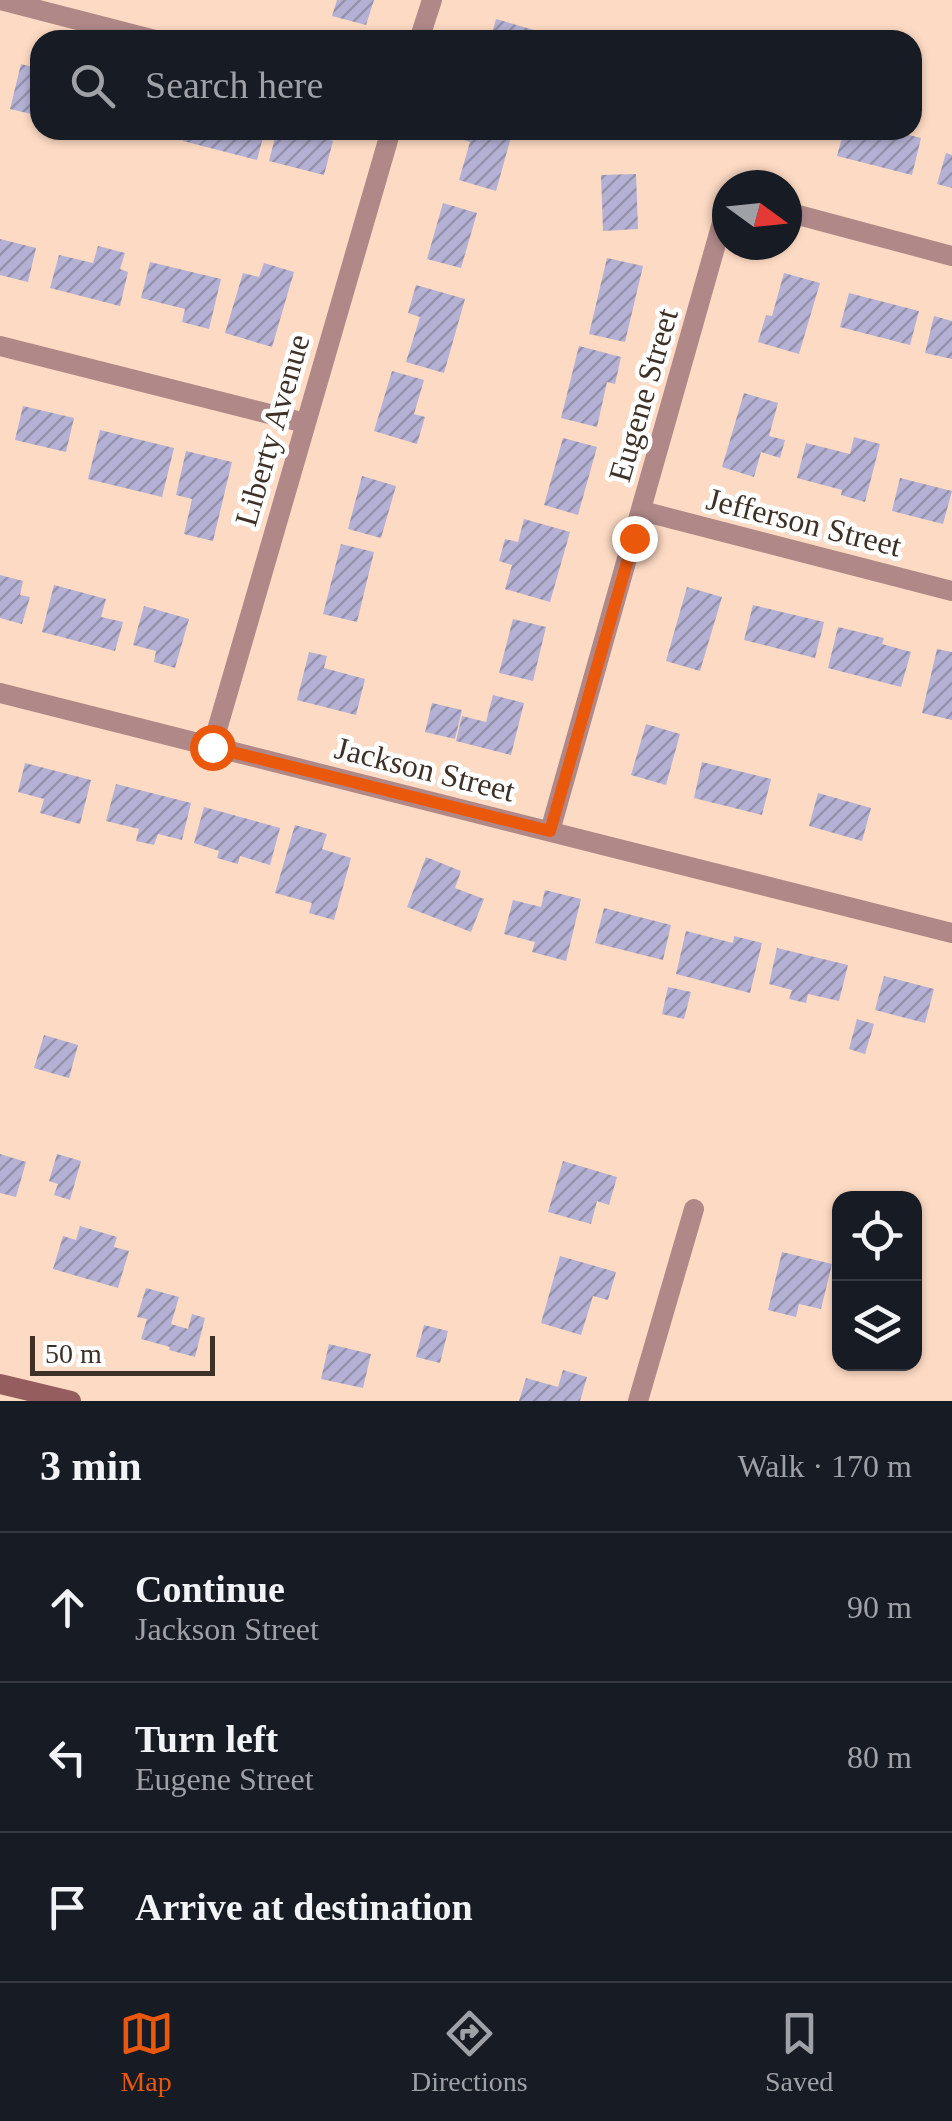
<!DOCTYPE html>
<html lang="en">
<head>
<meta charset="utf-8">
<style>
	:root { --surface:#171b24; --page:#20242c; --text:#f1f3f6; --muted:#9ea1a6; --line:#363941; --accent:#ea580c }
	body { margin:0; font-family:Georgia,serif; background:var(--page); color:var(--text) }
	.controls { position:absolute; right:30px; bottom:30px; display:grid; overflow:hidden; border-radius:20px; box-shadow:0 2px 8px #0004 }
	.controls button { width:90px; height:90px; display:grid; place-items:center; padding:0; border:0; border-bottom:2px solid var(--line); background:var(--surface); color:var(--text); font:50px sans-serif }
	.compass { position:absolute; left:712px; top:170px; width:90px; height:90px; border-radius:50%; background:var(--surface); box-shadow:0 2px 8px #0004; rotate:105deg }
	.scale { position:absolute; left:30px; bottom:25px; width:185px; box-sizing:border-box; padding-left:10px; border:5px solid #3e3128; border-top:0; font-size:28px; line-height:35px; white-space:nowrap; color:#3e3128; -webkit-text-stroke:8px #fff; paint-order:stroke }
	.stop { position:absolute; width:30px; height:30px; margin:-22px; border:8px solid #ea580c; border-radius:50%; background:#fff }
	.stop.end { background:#ea580c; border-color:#fff; box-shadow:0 2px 10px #0008 }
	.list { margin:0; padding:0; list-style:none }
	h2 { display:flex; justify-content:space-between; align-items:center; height:130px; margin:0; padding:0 40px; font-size:42px }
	h2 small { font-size:32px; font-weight:400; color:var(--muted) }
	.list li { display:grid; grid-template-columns:65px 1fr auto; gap:30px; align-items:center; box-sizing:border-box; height:150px; padding:0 40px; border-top:2px solid var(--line) }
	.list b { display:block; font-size:38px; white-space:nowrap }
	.list p { margin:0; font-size:32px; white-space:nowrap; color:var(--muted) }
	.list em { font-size:32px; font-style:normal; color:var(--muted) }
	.icon { flex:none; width:55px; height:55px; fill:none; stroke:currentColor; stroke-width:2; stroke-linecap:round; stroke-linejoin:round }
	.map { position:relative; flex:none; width:952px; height:1401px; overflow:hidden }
	.search { position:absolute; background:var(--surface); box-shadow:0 2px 8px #0004; left:30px; right:30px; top:30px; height:110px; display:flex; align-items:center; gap:25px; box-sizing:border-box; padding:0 35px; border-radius:30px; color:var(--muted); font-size:38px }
	.sheet { height:580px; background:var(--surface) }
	nav { display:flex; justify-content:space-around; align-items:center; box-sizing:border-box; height:140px; border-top:2px solid var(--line); background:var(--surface); font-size:28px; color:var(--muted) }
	nav a { display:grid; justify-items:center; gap:5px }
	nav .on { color:var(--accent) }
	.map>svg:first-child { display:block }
	.building { fill:url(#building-hatch) }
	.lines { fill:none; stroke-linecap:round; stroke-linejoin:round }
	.street { stroke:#b08888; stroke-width:20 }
	.secondary { stroke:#955d5d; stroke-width:20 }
	.route { stroke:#ea580c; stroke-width:12 }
	.labels { text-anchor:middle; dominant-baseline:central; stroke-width:9; stroke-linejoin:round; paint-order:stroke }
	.street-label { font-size:32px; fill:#3e3128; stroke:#fff }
</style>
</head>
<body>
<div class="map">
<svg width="952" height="1401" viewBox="0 0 952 1401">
	<defs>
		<pattern id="building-hatch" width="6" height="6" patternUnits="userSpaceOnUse" patternTransform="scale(2.5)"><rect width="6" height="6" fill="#b4b1d4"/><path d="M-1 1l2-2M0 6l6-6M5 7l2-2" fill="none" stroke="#9491ac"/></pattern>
	</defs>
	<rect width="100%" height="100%" fill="#fddac3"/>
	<path class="building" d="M337 0H374L366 25 332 16Z
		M496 19 548 34 546 40H490Z
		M21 64 40 69V116L10 109Z
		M186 130H265L257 160 183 141Z
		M277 130H290L333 141 324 175 269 161Z
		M464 130H513L496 191 459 180 470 142 461 139Z
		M844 130H888L921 138 912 175 837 156Z
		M946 153 952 155V188L937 184Z
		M636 174 638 229 603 231 601 175Z
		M443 203 477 213 461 268 427 259Z
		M0 239 36 248 28 282 0 275Z
		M98 246 125 253 120 269 128 272 120 306 50 288 59 255 93 263Z
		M607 258 643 266 625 342 589 334Z
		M150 262 221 279 209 329 182 322 185 309 141 298Z
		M264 263 294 272 272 347 225 333 243 273 259 277Z
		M784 273 820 283 799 354 758 342 766 315 772 316Z
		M416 285 465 299 444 373 406 362 420 317 408 313Z
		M849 293 919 311 910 345 840 327Z
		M934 316 952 321V359L925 353Z
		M579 346 621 357 615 384 607 382 597 427 561 418Z
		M392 371 424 380 414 414 425 417 417 444 374 431Z
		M744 393 778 403 769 436 785 440 780 458 761 452 754 477 722 467Z
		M23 406 74 418 66 452 15 440Z
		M100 430 174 448 162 497 88 479Z
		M854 437 880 444 865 502 841 495 842 490 797 478 806 443 850 454Z
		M563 438 597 447 578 515 544 505Z
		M186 451 232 462 213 541 184 534 192 499 176 495Z
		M362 476 396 486 381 538 348 529Z
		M900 478 952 491 943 524 892 511Z
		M524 519 570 532 550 602 505 589 512 565 499 561 505 539 518 542Z
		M341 544 374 552 357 622 323 614Z
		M0 575 23 581 20 595 30 597 22 624 0 618Z
		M54 585 106 599 101 617 123 622 115 651 42 632Z
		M687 587 722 597 700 671 666 661Z
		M753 605 824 622 815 658 744 640Z
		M144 606 189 619 175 668 154 662 156 651 133 645Z
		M513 619 546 627 533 681 499 673Z
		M838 627 884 638 882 644 911 652 901 687 828 668Z
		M937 649 952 652V720L922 713Z
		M309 652 327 656 324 668 365 679 356 715 297 700Z
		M493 695 524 703 511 755 456 741 462 716 486 722Z
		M432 703 462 710 455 739 425 732Z
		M646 724 680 734 666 785 631 775Z
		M702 762 771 779 762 815 694 798Z
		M25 763 91 780 80 824 40 813 44 799 18 792Z
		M116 784 191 803 182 840 158 834 154 845 136 841 139 829 106 821Z
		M818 793 871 808 862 841 809 826Z
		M204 807 280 828 270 865 240 856 238 864 217 858 219 851 194 843Z
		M295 825 327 834 322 849 351 858 334 920 309 913 312 903 275 893Z
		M426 857 461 871 455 888 484 899 471 932 407 907Z
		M545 890 581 899 566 961 532 952 535 942 504 934 513 900 541 907Z
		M604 908 671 925 663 960 595 943Z
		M686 931 733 943 734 936 762 943 750 993 676 974Z
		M777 948 848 965 839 1001 808 994 806 1003 789 999 792 990 769 984Z
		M884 976 934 989 925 1023 875 1010Z
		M668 987 691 992 684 1019 662 1014Z
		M857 1019 874 1024 865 1054 849 1049Z
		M44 1035 78 1045 69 1078 34 1068Z
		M0 1154 26 1162 16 1197 0 1193Z
		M57 1154 81 1161 70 1200 54 1195 58 1184 49 1181Z
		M563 1161 617 1177 609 1205 597 1201 591 1224 548 1212Z
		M80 1226 117 1237 114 1247 129 1251 118 1288 53 1269 63 1236 76 1240Z
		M782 1252 832 1264 821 1309 799 1304 796 1317 768 1310Z
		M560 1256 616 1272 608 1300 593 1296 581 1335 541 1323Z
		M146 1288 179 1297 171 1324 188 1329 192 1314 205 1318 195 1357 169 1350 170 1347 141 1339 147 1319 137 1317Z
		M424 1325 448 1331 440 1363 416 1357Z
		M329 1344 371 1354 363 1388 321 1379Z
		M563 1370 587 1377 580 1401H519L526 1378 558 1387Z"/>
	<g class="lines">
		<path class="street" d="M0 0 155 40
			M419 40 432 0
			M787 212 952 256
			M0 346 305 423
			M642 511 952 591
			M0 693 952 933
			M212 747 391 130
			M550 831 727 205
			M638 1401 694 1209"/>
		<path class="secondary" d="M0 1384 71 1401"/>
	</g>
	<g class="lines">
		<path class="route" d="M212 747 550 831 634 538"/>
	</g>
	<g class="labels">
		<g class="street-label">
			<text transform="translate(643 395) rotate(-74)">Eugene Street</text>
			<text transform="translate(272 430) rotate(-74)">Liberty Avenue</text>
			<text transform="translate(804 522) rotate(14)">Jefferson Street</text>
			<text transform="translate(425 769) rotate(14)">Jackson Street</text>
		</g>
	</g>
</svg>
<div class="controls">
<button><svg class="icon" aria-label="locate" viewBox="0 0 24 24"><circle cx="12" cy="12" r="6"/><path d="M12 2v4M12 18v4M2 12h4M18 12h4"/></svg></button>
<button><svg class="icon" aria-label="layers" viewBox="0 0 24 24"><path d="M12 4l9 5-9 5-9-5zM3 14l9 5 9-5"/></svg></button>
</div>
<svg class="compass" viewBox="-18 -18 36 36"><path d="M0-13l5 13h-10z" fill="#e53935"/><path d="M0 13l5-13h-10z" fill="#9ea1a6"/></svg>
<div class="scale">50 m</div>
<div class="stop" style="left:212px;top:747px"></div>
<div class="stop end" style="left:634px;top:538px"></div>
<div class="search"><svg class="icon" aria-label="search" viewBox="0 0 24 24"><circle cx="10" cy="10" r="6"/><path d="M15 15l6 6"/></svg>Search here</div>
</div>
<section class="sheet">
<h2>3 min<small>Walk · 170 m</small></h2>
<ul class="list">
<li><svg class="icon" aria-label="ahead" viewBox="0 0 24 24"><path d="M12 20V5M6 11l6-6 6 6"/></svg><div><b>Continue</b><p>Jackson Street</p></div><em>90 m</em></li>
<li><svg class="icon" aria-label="left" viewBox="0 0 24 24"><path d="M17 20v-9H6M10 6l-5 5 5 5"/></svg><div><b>Turn left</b><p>Eugene Street</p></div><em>80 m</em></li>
<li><svg class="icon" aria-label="arrive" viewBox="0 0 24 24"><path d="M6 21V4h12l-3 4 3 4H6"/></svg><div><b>Arrive at destination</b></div></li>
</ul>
</section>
<nav>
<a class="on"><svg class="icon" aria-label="map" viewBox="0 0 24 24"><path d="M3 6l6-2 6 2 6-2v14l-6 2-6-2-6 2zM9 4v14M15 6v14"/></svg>Map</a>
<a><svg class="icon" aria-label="directions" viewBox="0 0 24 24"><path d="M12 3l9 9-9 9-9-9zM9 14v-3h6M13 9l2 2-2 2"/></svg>Directions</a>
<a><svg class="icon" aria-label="saved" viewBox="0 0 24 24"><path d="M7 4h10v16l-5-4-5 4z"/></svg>Saved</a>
</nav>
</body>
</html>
